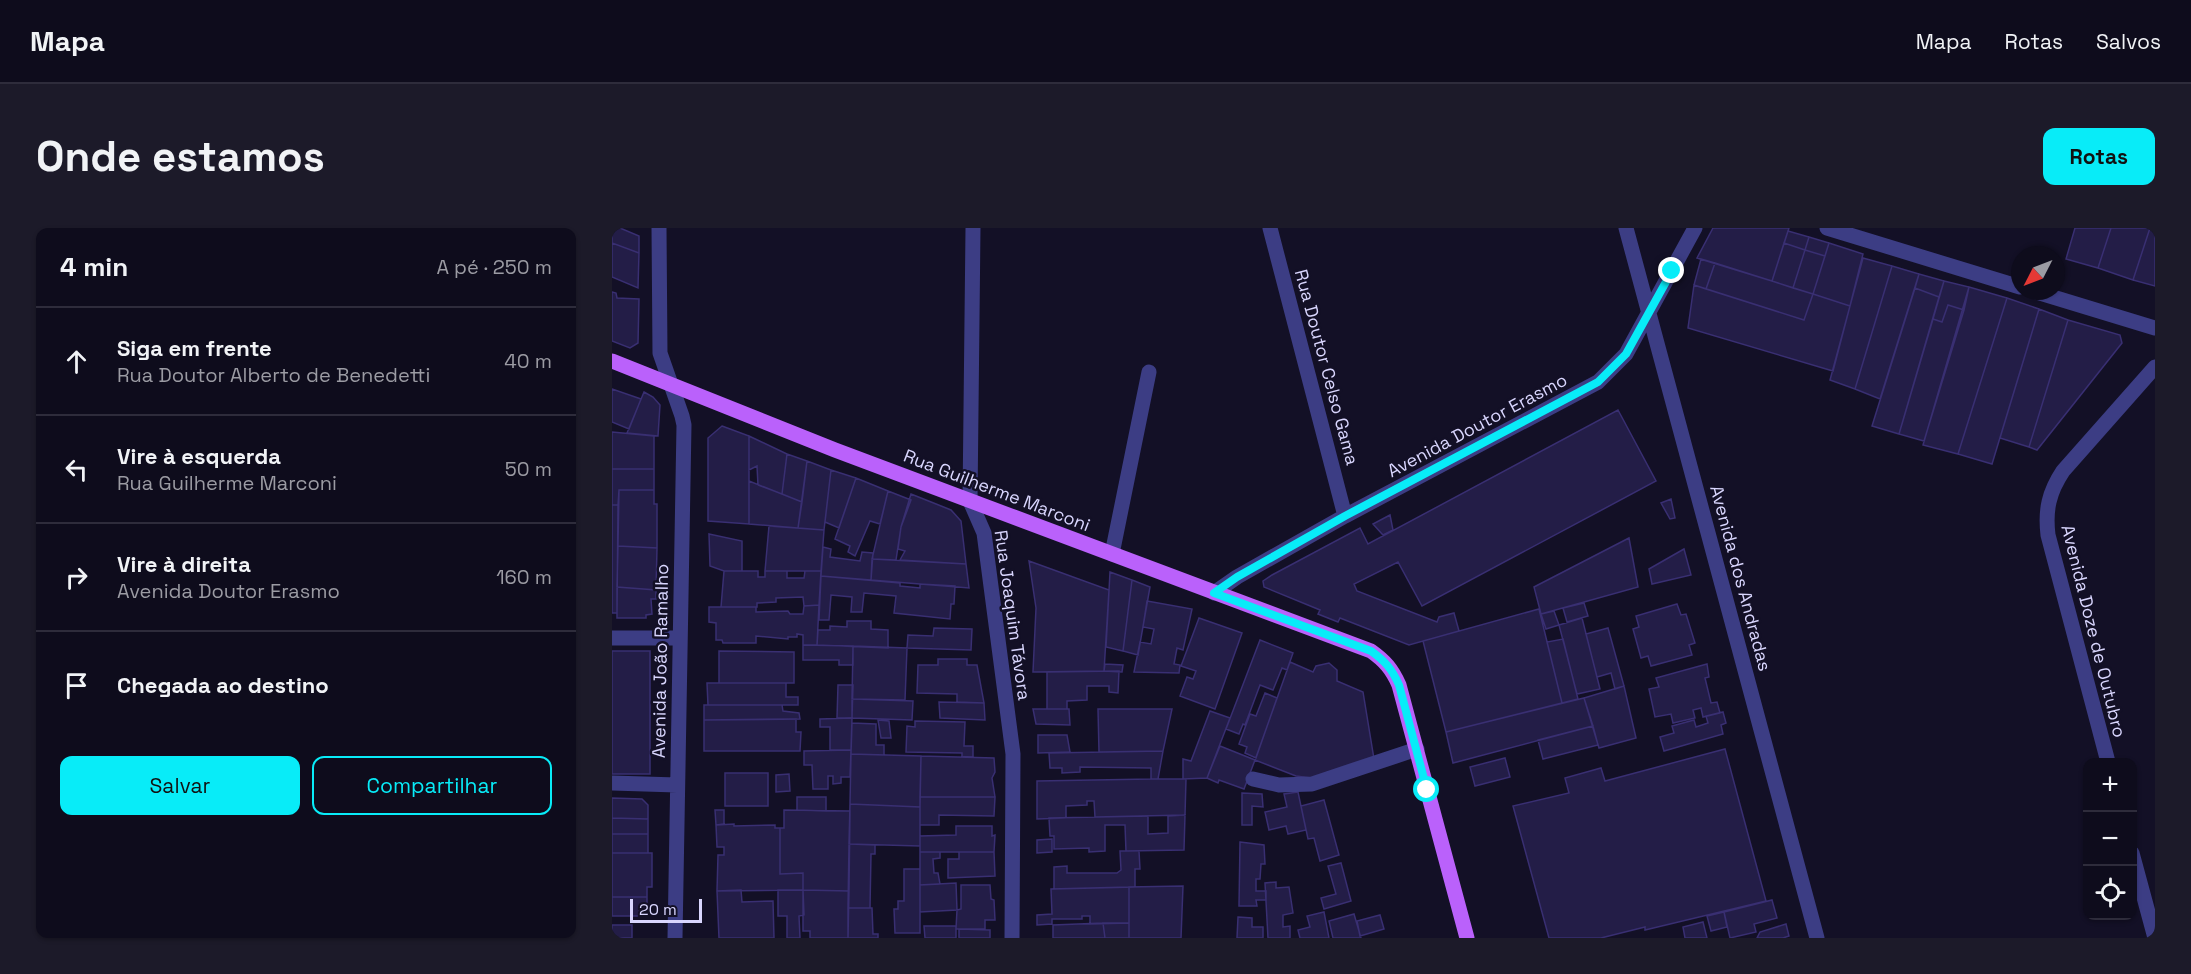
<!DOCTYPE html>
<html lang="pt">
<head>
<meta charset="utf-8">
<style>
	:root { --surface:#0e0c1c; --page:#1c1a29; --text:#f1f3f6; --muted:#9b9ba3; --line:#2e2c3b; --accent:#08ecf8 }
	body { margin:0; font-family:"Space Grotesk",sans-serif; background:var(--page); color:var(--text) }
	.controls { position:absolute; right:18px; bottom:18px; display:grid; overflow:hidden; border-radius:12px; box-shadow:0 2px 4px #0004 }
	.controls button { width:54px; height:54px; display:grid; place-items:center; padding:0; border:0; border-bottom:2px solid var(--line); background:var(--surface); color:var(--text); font:30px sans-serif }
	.compass { position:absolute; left:1399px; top:18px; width:54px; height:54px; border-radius:50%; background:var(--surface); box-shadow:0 2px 4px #0004; rotate:228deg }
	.scale { position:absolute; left:18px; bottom:15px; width:72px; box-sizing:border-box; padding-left:6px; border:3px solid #d9d6fe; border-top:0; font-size:16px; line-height:21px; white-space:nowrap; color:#d9d6fe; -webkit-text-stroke:4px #131026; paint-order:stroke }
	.stop { position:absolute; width:18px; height:18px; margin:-14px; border:4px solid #08ecf8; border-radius:50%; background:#fff }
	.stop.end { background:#08ecf8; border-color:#fff; box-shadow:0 2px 6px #0008 }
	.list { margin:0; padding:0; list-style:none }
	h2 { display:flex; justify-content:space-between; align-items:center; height:78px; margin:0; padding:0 24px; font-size:26px }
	h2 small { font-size:20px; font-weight:400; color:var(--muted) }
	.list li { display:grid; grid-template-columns:39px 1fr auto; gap:18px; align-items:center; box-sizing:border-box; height:108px; padding:0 24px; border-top:2px solid var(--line) }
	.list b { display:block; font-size:22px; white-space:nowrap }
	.list p { margin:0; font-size:20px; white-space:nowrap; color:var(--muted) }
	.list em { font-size:20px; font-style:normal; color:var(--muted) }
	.actions { display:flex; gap:12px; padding:18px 24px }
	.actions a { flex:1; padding:14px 0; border:2px solid var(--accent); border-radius:12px; text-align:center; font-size:21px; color:var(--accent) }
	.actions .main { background:var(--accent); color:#111 }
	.icon { flex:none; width:33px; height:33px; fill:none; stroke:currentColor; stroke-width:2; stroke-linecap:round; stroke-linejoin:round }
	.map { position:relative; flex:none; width:1543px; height:710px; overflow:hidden; border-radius:12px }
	header { display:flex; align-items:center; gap:36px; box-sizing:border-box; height:84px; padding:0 30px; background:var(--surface); border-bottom:2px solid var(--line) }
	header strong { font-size:28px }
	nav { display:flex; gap:33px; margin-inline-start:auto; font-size:21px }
	.intro { display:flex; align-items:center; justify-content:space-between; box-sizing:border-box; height:144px; padding:0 36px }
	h1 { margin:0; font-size:42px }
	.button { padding:15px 27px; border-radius:12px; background:var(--accent); color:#111; font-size:21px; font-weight:700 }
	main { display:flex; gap:36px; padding:0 36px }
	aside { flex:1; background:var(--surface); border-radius:12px; box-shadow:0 2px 4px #0004 }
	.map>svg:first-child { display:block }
	.building { fill:#231d47; stroke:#392f72; stroke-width:1.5 }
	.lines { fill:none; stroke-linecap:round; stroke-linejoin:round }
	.minor { stroke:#3c3d84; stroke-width:15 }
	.major { stroke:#ba61fb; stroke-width:15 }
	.route { stroke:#08ecf8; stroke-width:8 }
	.labels { text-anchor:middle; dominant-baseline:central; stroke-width:5; stroke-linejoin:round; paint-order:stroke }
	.street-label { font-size:18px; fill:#d9d6fe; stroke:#131026 }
</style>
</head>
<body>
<header>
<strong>Mapa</strong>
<nav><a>Mapa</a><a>Rotas</a><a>Salvos</a></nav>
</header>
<div class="intro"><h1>Onde estamos</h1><a class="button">Rotas</a></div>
<main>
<aside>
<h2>4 min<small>A pé · 250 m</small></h2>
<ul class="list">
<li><svg class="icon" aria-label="ahead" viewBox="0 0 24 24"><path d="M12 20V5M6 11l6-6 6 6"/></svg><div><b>Siga em frente</b><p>Rua Doutor Alberto de Benedetti</p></div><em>40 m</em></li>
<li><svg class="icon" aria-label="left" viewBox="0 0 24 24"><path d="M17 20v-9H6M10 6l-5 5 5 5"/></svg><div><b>Vire à esquerda</b><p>Rua Guilherme Marconi</p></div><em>50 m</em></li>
<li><svg class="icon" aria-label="right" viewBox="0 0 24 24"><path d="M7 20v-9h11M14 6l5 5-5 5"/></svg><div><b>Vire à direita</b><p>Avenida Doutor Erasmo</p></div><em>160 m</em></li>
<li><svg class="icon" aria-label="arrive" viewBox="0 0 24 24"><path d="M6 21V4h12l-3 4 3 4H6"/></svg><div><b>Chegada ao destino</b></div></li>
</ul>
<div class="actions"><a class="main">Salvar</a><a>Compartilhar</a></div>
</aside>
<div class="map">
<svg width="1543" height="710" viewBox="0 0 1543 710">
	<rect width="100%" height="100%" fill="#131026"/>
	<path class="building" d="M0 0H8L27 8V25L0 15Z
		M1101 0H1177L1160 53 1085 30Z
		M1463 0H1499L1486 40 1454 31Z
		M1499 0H1538L1521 52 1486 40Z
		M1538 0H1543V58L1521 52Z
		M1176 3 1197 9 1193 22 1172 15Z
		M1197 9 1217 15 1213 28 1193 22Z
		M0 15 27 25 26 60 0 49Z
		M1172 15 1193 22 1181 60 1160 53Z
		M1217 15 1251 26 1238 78 1201 66Z
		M1193 22 1213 28 1201 66 1181 60Z
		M1251 30 1280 38 1243 161 1218 152Z
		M1089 31 1103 35 1094 61 1082 57Z
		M1103 35 1201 66 1192 92 1094 61Z
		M1280 38 1307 46 1268 171 1243 161Z
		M1307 46 1332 53 1327 69 1303 60Z
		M1332 53 1357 59 1352 82 1336 77 1330 94 1321 91Z
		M1082 57 1192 92 1201 66 1238 78 1221 143 1076 100Z
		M1357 59 1395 70 1346 226 1311 217Z
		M1303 60 1327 69 1287 206 1260 198Z
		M0 64 4 65 5 70 27 71 26 115 18 120 0 113Z
		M1395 70 1427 81 1380 236 1346 226Z
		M1336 77 1352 82 1312 213 1287 206 1321 91 1330 94Z
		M1427 81 1456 92 1417 219 1388 210Z
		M1456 92 1508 107 1510 115 1425 222 1417 219Z
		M0 161 29 171 17 201 0 194Z
		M32 164 41 169 48 177 46 208 15 205Z
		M1006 182 1044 253 810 378 786 334 742 356 745 363 825 394 827 389 842 385 847 403 797 417 728 390 726 394 706 386 708 382 652 359 651 353 660 347 748 300 756 316Z
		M110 198 137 208V296L96 293V210Z
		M0 204 42 208V241H0Z
		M137 208 175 226 170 266 146 257 145 238 137 242Z
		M175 226 195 233 190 274 170 266Z
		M195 233 219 242 212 302 186 300Z
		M0 241H42V262H7L6 277H0Z
		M219 242 244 250 227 300 213 294Z
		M244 250 276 263 268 296 258 293 243 328 236 324 238 318 223 311Z
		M137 253 190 274 186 300 137 296Z
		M7 262H42V276H45V320L6 318Z
		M276 263 299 272 289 299 284 332 260 331Z
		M299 266 339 282 349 293 354 336 288 332 293 323 286 321 289 299Z
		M1059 271 1063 290 1058 291 1049 275Z
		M0 277H6L5 385H0Z
		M778 287 781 302 771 307 761 296Z
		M157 298 212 302 209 343H153Z
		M97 306 130 313V343H112L98 338Z
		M1017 310 1026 359 929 386 922 359Z
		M6 318 45 320 44 362 5 359Z
		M211 319 219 321 218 329 248 333 250 324 261 325 259 352 209 348Z
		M1072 321 1079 347 1040 356 1037 341Z
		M260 331 354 336 357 360 259 352Z
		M417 333 497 362 492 443 421 444 424 380Z
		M112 343H146V349H153V343H175V350H192L193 343H209L207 377 192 378 191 369 164 370V374L145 375V379H109Z
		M498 344 520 352 511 423 494 419Z
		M209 348 288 355V358L308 360V356L343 358 342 376H339L338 391 282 385 284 368 252 365 250 384H239L240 369 219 367 217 392H207Z
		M520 352 538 359 526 427 511 423Z
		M5 359 44 362V371H39L40 386 34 387V390H5Z
		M535 373 580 381 571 422 565 420 562 436 568 437 567 445 522 444 528 414 539 416 542 401 531 399Z
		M972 375 976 388 955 394 951 380Z
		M1065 376 1069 387 1074 386 1083 415 1077 417 1080 427 1039 438 1036 428 1029 430 1021 401 1027 399 1024 388Z
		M207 377 205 417H191V407L185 406V409H176V411L144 408V415H111L110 412H104V395L97 394V379H144V384L176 383 178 386H191L192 378Z
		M927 381 950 475 834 504 811 413Z
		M942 383 947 397 934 401 929 386Z
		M587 390 630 405 603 481 568 468 575 449 581 451 584 443 569 438Z
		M970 390 988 461 965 466 947 397Z
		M235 393H259V401L276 402V420L205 417 206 402H218V398L235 399Z
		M322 400 360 401 359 422 295 420 296 407 321 408Z
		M996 400 1012 458 1003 461 999 445 985 449 974 406Z
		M951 411 966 471 950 475 935 414Z
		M648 412 681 425 675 442 670 440 661 462 648 457 633 497 631 496 627 506 614 501Z
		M191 417 241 418V437H227V432H191Z
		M241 418 295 420 293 472 240 471Z
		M0 423H38V546H0Z
		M107 423 182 424V455H107Z
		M326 431H355V437H365L372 475 345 474V466L305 465 306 437H326Z
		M678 434 701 444 704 438 717 435 725 442V453L751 464 762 531 707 551 684 548 643 532Z
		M493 436 511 437 510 444 492 443Z
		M1095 436 1097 449 1093 450 1099 475 1105 474 1108 485 1091 489 1089 480 1081 482 1083 490 1061 495 1059 486 1043 489 1037 461 1047 459 1044 450Z
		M507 443 506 465 497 464V458H475V472L455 473V481H435V444Z
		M95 455H174V469H186V477H96Z
		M226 457H241L240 490H225Z
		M1012 458 1024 510 987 520 972 470Z
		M653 465 665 470 644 530 633 525 635 519 627 516 638 486 644 488Z
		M972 470 981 498 841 535 834 504Z
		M240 471 301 473 300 492 240 490Z
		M327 474 372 475 373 492 328 490Z
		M92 477H170L171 483 187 485 188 491 92 492Z
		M421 481H457L458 497 424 496Z
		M486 481H560L551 523 487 524Z
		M598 483 618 490 595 550 571 551V531L579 533Z
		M1111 484 1114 495 1109 497 1111 506 1052 523 1048 509 1062 505 1060 498 1082 492 1084 499 1096 495 1094 488Z
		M240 490 239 522H218V499H208V491Z
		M184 491V504H189L188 523H92V492Z
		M266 492 277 493 279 510H269Z
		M303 493 353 494 352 518H361V529H350V525L294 524 295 498 303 499Z
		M240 495 264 496V517H272V527L239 526Z
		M981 498 986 517 931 531 926 512Z
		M426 507H455L458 524 426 525Z
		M608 518 643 532 632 561 607 552 606 555 595 550Z
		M1113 521 1154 673 1033 702V699L989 710H937L901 578 957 565 953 550 989 540 993 553Z
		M239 522 238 549H229V555L221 556V548H216V561H201L200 537H192V523Z
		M551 523 546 551H539V540L468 539V544L450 545V540H438L437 525Z
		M239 526 309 528 308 579 238 576Z
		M309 528 382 530 383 544 380 550 383 569H308Z
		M893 530 898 549 863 558 858 539Z
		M113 545H156V578H113Z
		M177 546 178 563 164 564V547Z
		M539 551H574L573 587 483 589 482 573H475V577L454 578V590L425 591V553Z
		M686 564 694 602 676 606 674 598 657 602 653 584 675 579 672 566Z
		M630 565 650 566 651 579 640 578V597H630Z
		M185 569H214V583L185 582Z
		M308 569H383L382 588 327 587V597H308Z
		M0 570 30 571 36 577V591L0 590Z
		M712 572 727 627 708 633 702 610 696 611 689 578Z
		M238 576 308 579V618L237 616Z
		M103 582H112V596L104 597Z
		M172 582 238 583 237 663 191 662V645L168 646V600H172Z
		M573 587 572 622 514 623 513 597H493V623L477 624V620L442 621V608H438L437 590 536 588V606L556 605V588Z
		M0 590 36 591V606H0Z
		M122 596V598L163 597V600H168V646L191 645V662L105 663 106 627H112V619H105L104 597Z
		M344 598H380V608L383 607 382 624H308V608L344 607Z
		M0 606H36V625H0Z
		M440 611V624L425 625V612Z
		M628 614 652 617 653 636H649L648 651H644V663H654V672H644L645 678H627Z
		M237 616 263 617V626H259L258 680H236Z
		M508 623H527L528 641H523V659L442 661V639L455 638V645H505L509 642Z
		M308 624H328V630L321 631 322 645H326L328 656 308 657Z
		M347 624H382L383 648 336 650V631H347Z
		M0 625H40V659H35V669H0Z
		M729 635 739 673 712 681 709 670 724 666 716 638Z
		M292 641H308V705H283L282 681H286V673H292Z
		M664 654V660L677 659 681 685 671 687V699L678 698V710H656L653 655Z
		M344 655 345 682 308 684V657Z
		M349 657H378L379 671 382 672 383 692H373V701H344L345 682 349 681Z
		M571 658 569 710H517V659Z
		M517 659V695L478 696V688H470V691H440V696L425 697V687L440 686 439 661Z
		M129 662 130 674 161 673 162 710H107L105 663Z
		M166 662H191L192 687 187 688 188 710H175V688H166Z
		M191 662 237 663 236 710H198V703H191Z
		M0 669H35V688H0Z
		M1160 672 1165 690 1142 696 1144 704 1118 710 1112 684Z
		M236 680H260L261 706H266V710H236Z
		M712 684 717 710H688L686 702 698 699 695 688Z
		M1112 684 1115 699 1099 703 1095 688Z
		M742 686 749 710H721L717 693Z
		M768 687 772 701 748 708 745 693Z
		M626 689 640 690V699H651V710H625Z
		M1091 694 1095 710H1073L1071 699Z
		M491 695 493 710H441V697Z
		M491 695H517V710H493Z
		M1174 696 1177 708 1171 710H1145L1148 704Z
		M0 697H20V710H0Z
		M312 698H344V710H313Z
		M347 701 378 702V710H347Z"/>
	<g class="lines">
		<path class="minor" d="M47 0 48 125 70 188 72 197 63 710
			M361 0 358 273 372 305 401 526 400 710
			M658 0 733 288
			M1014 0 1205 710
			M1215 0 1408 59
			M1421 63 1543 100
			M500 326 537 144
			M602 365 625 349 733 288 986 154 1014 126 1083 0
			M0 410H67
			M1496 534 1436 307C1433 282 1437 264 1451 243L1543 139
			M641 551 667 557 700 556 805 521
			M0 555 65 557
			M1520 625 1543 710"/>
		<path class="major" d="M0 133 223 222 759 423C773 433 780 441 787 457L855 710"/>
	</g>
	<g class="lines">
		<path class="route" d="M815 562 787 457C780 441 773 433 759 423L602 365 625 349 733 288 986 154 1014 126 1060 43"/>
	</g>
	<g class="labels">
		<g class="street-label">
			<text transform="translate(715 139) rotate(75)">Rua Doutor Celso Gama</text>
			<text transform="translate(865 197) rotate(-28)">Avenida Doutor Erasmo</text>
			<text transform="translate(385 262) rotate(21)">Rua Guilherme Marconi</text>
			<text transform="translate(1129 350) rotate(75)">Avenida dos Andradas</text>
			<text transform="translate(401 387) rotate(82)">Rua Joaquim Távora</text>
			<text transform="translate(1482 403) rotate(76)">Avenida Doze de Outubro</text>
			<text transform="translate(48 433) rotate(-89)">Avenida João Ramalho</text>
		</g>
	</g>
</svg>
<div class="controls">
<button>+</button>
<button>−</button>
<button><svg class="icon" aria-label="locate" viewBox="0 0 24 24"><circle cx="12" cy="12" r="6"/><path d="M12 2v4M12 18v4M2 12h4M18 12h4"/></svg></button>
</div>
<svg class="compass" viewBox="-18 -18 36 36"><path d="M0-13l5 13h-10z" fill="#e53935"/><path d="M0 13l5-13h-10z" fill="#9b9ba3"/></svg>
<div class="scale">20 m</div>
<div class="stop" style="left:815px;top:562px"></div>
<div class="stop end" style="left:1060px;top:43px"></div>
</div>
</main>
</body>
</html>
